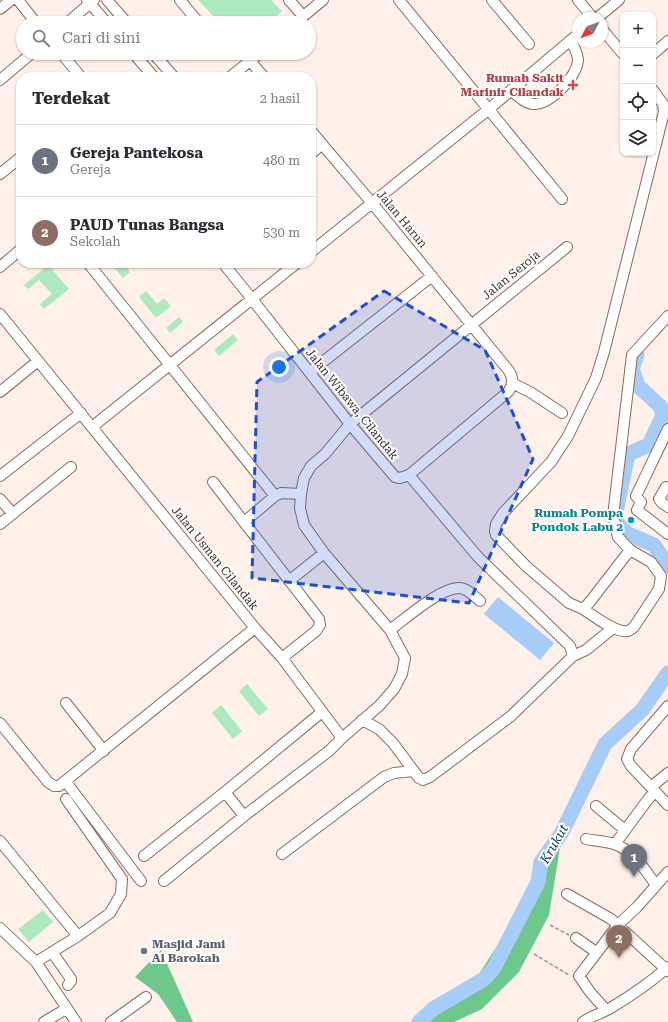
<!DOCTYPE html>
<html lang="id">
<head>
<meta charset="utf-8">
<style>
	:root { --surface:#fff; --page:#f2f2f3; --text:#2b2b33; --muted:#7c7c81; --line:#e1e1e2; --accent:#0f766e }
	body { margin:0; font-family:"Roboto Serif",serif; background:var(--page); color:var(--text) }
	.controls { position:absolute; right:12px; top:12px; display:grid; overflow:hidden; border-radius:8px; box-shadow:0 1px 3px #0004 }
	.controls button { width:36px; height:36px; display:grid; place-items:center; padding:0; border:0; border-bottom:1px solid var(--line); background:var(--surface); color:var(--text); font:20px sans-serif }
	.compass { position:absolute; left:572px; top:12px; width:36px; height:36px; border-radius:50%; background:var(--surface); box-shadow:0 1px 3px #0004; rotate:229deg }
	.you { position:absolute; left:279px; top:367px; width:14px; height:14px; margin:-10px; border:3px solid #fff; border-radius:50%; background:#1a73e8; box-shadow:0 0 0 6px #1a73e833 }
	.badge { display:grid; place-items:center; width:26px; height:26px; border-radius:50%; background:var(--accent); color:#fff; font-size:13px; font-weight:700 }
	.pin { position:absolute; translate:-50% -33px; filter:drop-shadow(0 1px 2px #0008) }
	.pin::after { content:''; position:absolute; top:21px; width:14px; height:12px; background:inherit; clip-path:polygon(0 0,100% 0,50% 100%) }
	.list { margin:0; padding:0; list-style:none }
	h2 { display:flex; justify-content:space-between; align-items:center; height:52px; margin:0; padding:0 16px; font-size:17px }
	h2 small { font-size:13px; font-weight:400; color:var(--muted) }
	.list li { display:grid; grid-template-columns:26px 1fr auto; gap:12px; align-items:center; box-sizing:border-box; height:72px; padding:0 16px; border-top:1px solid var(--line) }
	.list b { display:block; font-size:15px; white-space:nowrap }
	.list p { margin:0; font-size:13px; white-space:nowrap; color:var(--muted) }
	.list em { font-size:13px; font-style:normal; color:var(--muted) }
	.icon { flex:none; width:22px; height:22px; fill:none; stroke:currentColor; stroke-width:2; stroke-linecap:round; stroke-linejoin:round }
	.map { position:relative; flex:none; width:668px; height:1022px; overflow:hidden }
	.search { position:absolute; background:var(--surface); box-shadow:0 1px 3px #0004; left:16px; top:16px; width:300px; height:44px; display:flex; align-items:center; gap:10px; box-sizing:border-box; padding:0 14px; border-radius:22px; color:var(--muted); font-size:15px }
	.panel { position:absolute; background:var(--surface); box-shadow:0 1px 3px #0004; left:16px; top:72px; width:300px; height:196px; border-radius:16px }
	.map>svg:first-child { display:block }
	.green { fill:#ade9be }
	.forest { fill:#6dc88c }
	.water { fill:#a6ccf8 }
	.lines { fill:none; stroke-linecap:round; stroke-linejoin:round }
	.river { stroke:#a6ccf8; stroke-width:15 }
	.minor-casing { stroke:#8a6b5c; stroke-width:12 }
	.path { stroke:#a1938c; stroke-width:1.5; stroke-dasharray:4 2; stroke-linecap:butt }
	.minor { stroke:#fff; stroke-width:10 }
	.marked { fill:#1d4ed8; fill-opacity:0.2; stroke:#1d4ed8; stroke-width:3; stroke-dasharray:8 5; stroke-linejoin:round }
	.health-dot { fill:#e0444e; stroke:#fff; stroke-width:1.5 }
	.culture-dot { fill:#0f9aa8; stroke:#fff; stroke-width:1.5 }
	.worship-dot { fill:#6b7280; stroke:#fff; stroke-width:1.5 }
	.labels { text-anchor:middle; dominant-baseline:central; stroke-width:4; stroke-linejoin:round; paint-order:stroke }
	.health-label { font-size:12px; font-weight:bold; fill:#be3a42; stroke:#fff; text-anchor:end }
	.street-label { font-size:12px; fill:#3d2f29; stroke:#fff }
	.culture-label { font-size:12px; font-weight:bold; fill:#0d838f; stroke:#fff; text-anchor:end }
	.worship-label { font-size:12px; font-weight:bold; fill:#5b616d; stroke:#fff; text-anchor:start }
	.water-label { font-size:13px; font-style:italic; fill:#063562; stroke:#fff }
</style>
</head>
<body>
<div class="map">
<svg width="668" height="1022" viewBox="0 0 668 1022">
	<rect width="100%" height="100%" fill="#fff0e9"/>
	<path class="green" d="M198 0H271L282 11 269 23H220Z
		M110 263H123L130 272 123 278Z
		M48 265 69 289 44 309 40 304 52 294 39 280 28 289 24 285Z
		M146 291 157 304 164 298 171 306 156 318 139 297Z
		M179 317 183 322 170 333 166 328Z
		M233 334 238 340 219 356 214 350Z
		M247 684 268 709 259 716 239 691Z
		M221 705 242 731 233 739 212 713Z
		M43 910 53 922 29 942 18 929Z"/>
	<path class="forest" d="M560 848 549 915 519 972 482 1009 454 1022H411L447 993 479 974Z
		M161 950 193 1022H177L158 994 135 977Z"/>
	<path class="water" d="M498 597 554 643 540 660 484 614Z"/>
	<g class="lines">
		<path class="river" d="M637 355 632 368 638 386 660 406 663 415 649 445 628 454 615 517 617 523 628 534 654 545 668 566
			M419 1022 433 1009 484 979 494 968 538 882 541 862 562 832 605 744 642 710 668 673"/>
		<g class="minor-casing">
			<path id="minor" d="M18 0 36 23
				M87 0 107 23
				M107 0 127 23
				M180 0 199 23
				M289 0 303 16
				M399 0 562 199
				M492 0 529 44
				M578 0 593 18
				M0 9 11 0
				M597 18 619 0
				M67 23 94 0
				M295 23 323 0
				M602 29 623 54
				M61 53 81 77
				M133 53 154 77
				M153 53 174 77
				M653 54 668 41
				M250 61 264 77
				M230 77 260 53
				M0 80 32 53
				M511 90C517 95 525 104 534 104 551 104 576 77 578 61 578 53 574 47 571 41
				M311 154 322 144
				M0 174 21 157
				M311 252 489 109 578 34
				M88 263 275 496
				M223 263 252 299 350 424 395 477 400 478 409 475 509 391C513 384 513 377 509 371L372 203 311 131
				M0 267 21 249
				M0 314 255 628 282 658 342 738 329 751 244 816 164 881
				M310 372 432 276
				M512 383 530 392 562 413
				M0 392 38 361
				M92 427 297 263
				M668 429 636 496 641 502 637 510 668 534
				M0 476 81 413
				M213 482 319 619 320 625 316 631 282 658
				M666 487 659 499 662 503 668 507
				M0 499 13 514
				M244 522 275 496 281 493 301 494
				M0 524 71 467
				M630 550 589 603 583 609 569 603 526 566 496 535 495 531 496 524 503 513 551 462 568 436 596 378 604 352 664 112 663 104 653 90
				M289 581 324 553
				M583 609C593 615 616 634 628 631 630 630 632 629 634 627L659 589 661 576 651 562 630 550 618 537 613 516 632 355 668 316
				M390 630C405 619 440 588 459 588 467 588 474 596 480 601
				M573 656 586 650 613 628
				M66 703 104 751
				M668 706 631 749 627 759 631 766 668 805
				M362 720 379 729 393 743 419 778 423 780 430 777 511 716 573 656 570 646 478 557 409 475
				M0 723 48 782 54 786H59L255 628
				M342 738 379 706 394 689 402 674 405 658 390 630 324 553 304 525 300 508 301 494 304 478 311 466 325 454 350 424 567 247
				M66 782 141 881
				M651 787 668 773
				M225 792 244 816
				M596 806 625 830
				M586 839C595 841 605 841 614 844 633 850 645 870 656 885
				M0 841 78 936
				M615 844 649 798 655 792
				M282 854 384 777 394 773 414 771
				M144 856 225 792 322 712
				M567 894 611 919 668 971
				M0 928 36 962 76 1022
				M576 938 596 952
				M52 952 71 979V981L68 985
				M36 962 78 936 110 913 121 894 122 879 66 799
				M606 1010 590 992 579 976 618 925 637 907 668 872
				M44 1022 66 1009
				M111 1022 146 997
				M583 1022C591 1016 600 1014 609 1009 629 997 650 983 668 967"/>
		</g>
		<path class="path" d="M550 925 569 935
			M534 954 569 975"/>
		<use href="#minor" class="minor"/>
	</g>
	<path class="marked" d="M384 291 485 350 533 459 469 603 252 578 257 382Z"/>
	<path class="health-dot" d="M571 79h4v4h4v4h-4v4h-4v-4h-4v-4h4z"/>
	<circle class="culture-dot" cx="631" cy="520" r="4"/>
	<circle class="worship-dot" cx="144" cy="951" r="4"/>
	<g class="labels">
		<g class="health-label">
			<text x="564" y="78">Rumah Sakit<tspan x="564" dy="14">Marinir Cilandak</tspan></text>
		</g>
		<g class="street-label">
			<text transform="translate(402 219) rotate(50)">Jalan Harun</text>
			<text transform="translate(511 275) rotate(-39)">Jalan Seroja</text>
			<text transform="translate(352 404) rotate(51)">Jalan Wibawa, Cilandak</text>
			<text transform="translate(215 558) rotate(51)">Jalan Usman Cilandak</text>
		</g>
		<g class="culture-label">
			<text x="623" y="513">Rumah Pompa<tspan x="623" dy="14">Pondok Labu 2</tspan></text>
		</g>
		<g class="worship-label">
			<text x="152" y="944">Masjid Jami<tspan x="152" dy="14">Al Barokah</tspan></text>
		</g>
		<g class="water-label">
			<text transform="translate(554 844) rotate(-60)">Krukut</text>
		</g>
	</g>
</svg>
<div class="controls">
<button>+</button>
<button>−</button>
<button><svg class="icon" aria-label="locate" viewBox="0 0 24 24"><circle cx="12" cy="12" r="6"/><path d="M12 2v4M12 18v4M2 12h4M18 12h4"/></svg></button>
<button><svg class="icon" aria-label="layers" viewBox="0 0 24 24"><path d="M12 4l9 5-9 5-9-5zM3 14l9 5 9-5"/></svg></button>
</div>
<svg class="compass" viewBox="-18 -18 36 36"><path d="M0-13l5 13h-10z" fill="#e53935"/><path d="M0 13l5-13h-10z" fill="#7c7c81"/></svg>
<div class="you"></div>
<div class="pin badge" style="left:634px;top:877px;background:#6b7280">1</div>
<div class="pin badge" style="left:619px;top:958px;background:#8d6e63">2</div>
<div class="search"><svg class="icon" aria-label="search" viewBox="0 0 24 24"><circle cx="10" cy="10" r="6"/><path d="M15 15l6 6"/></svg>Cari di sini</div>
<section class="panel">
<h2>Terdekat<small>2 hasil</small></h2>
<ul class="list">
<li><span class="badge" style="background:#6b7280">1</span><div><b>Gereja Pantekosa</b><p>Gereja</p></div><em>480 m</em></li>
<li><span class="badge" style="background:#8d6e63">2</span><div><b>PAUD Tunas Bangsa</b><p>Sekolah</p></div><em>530 m</em></li>
</ul>
</section>
</div>
</body>
</html>
